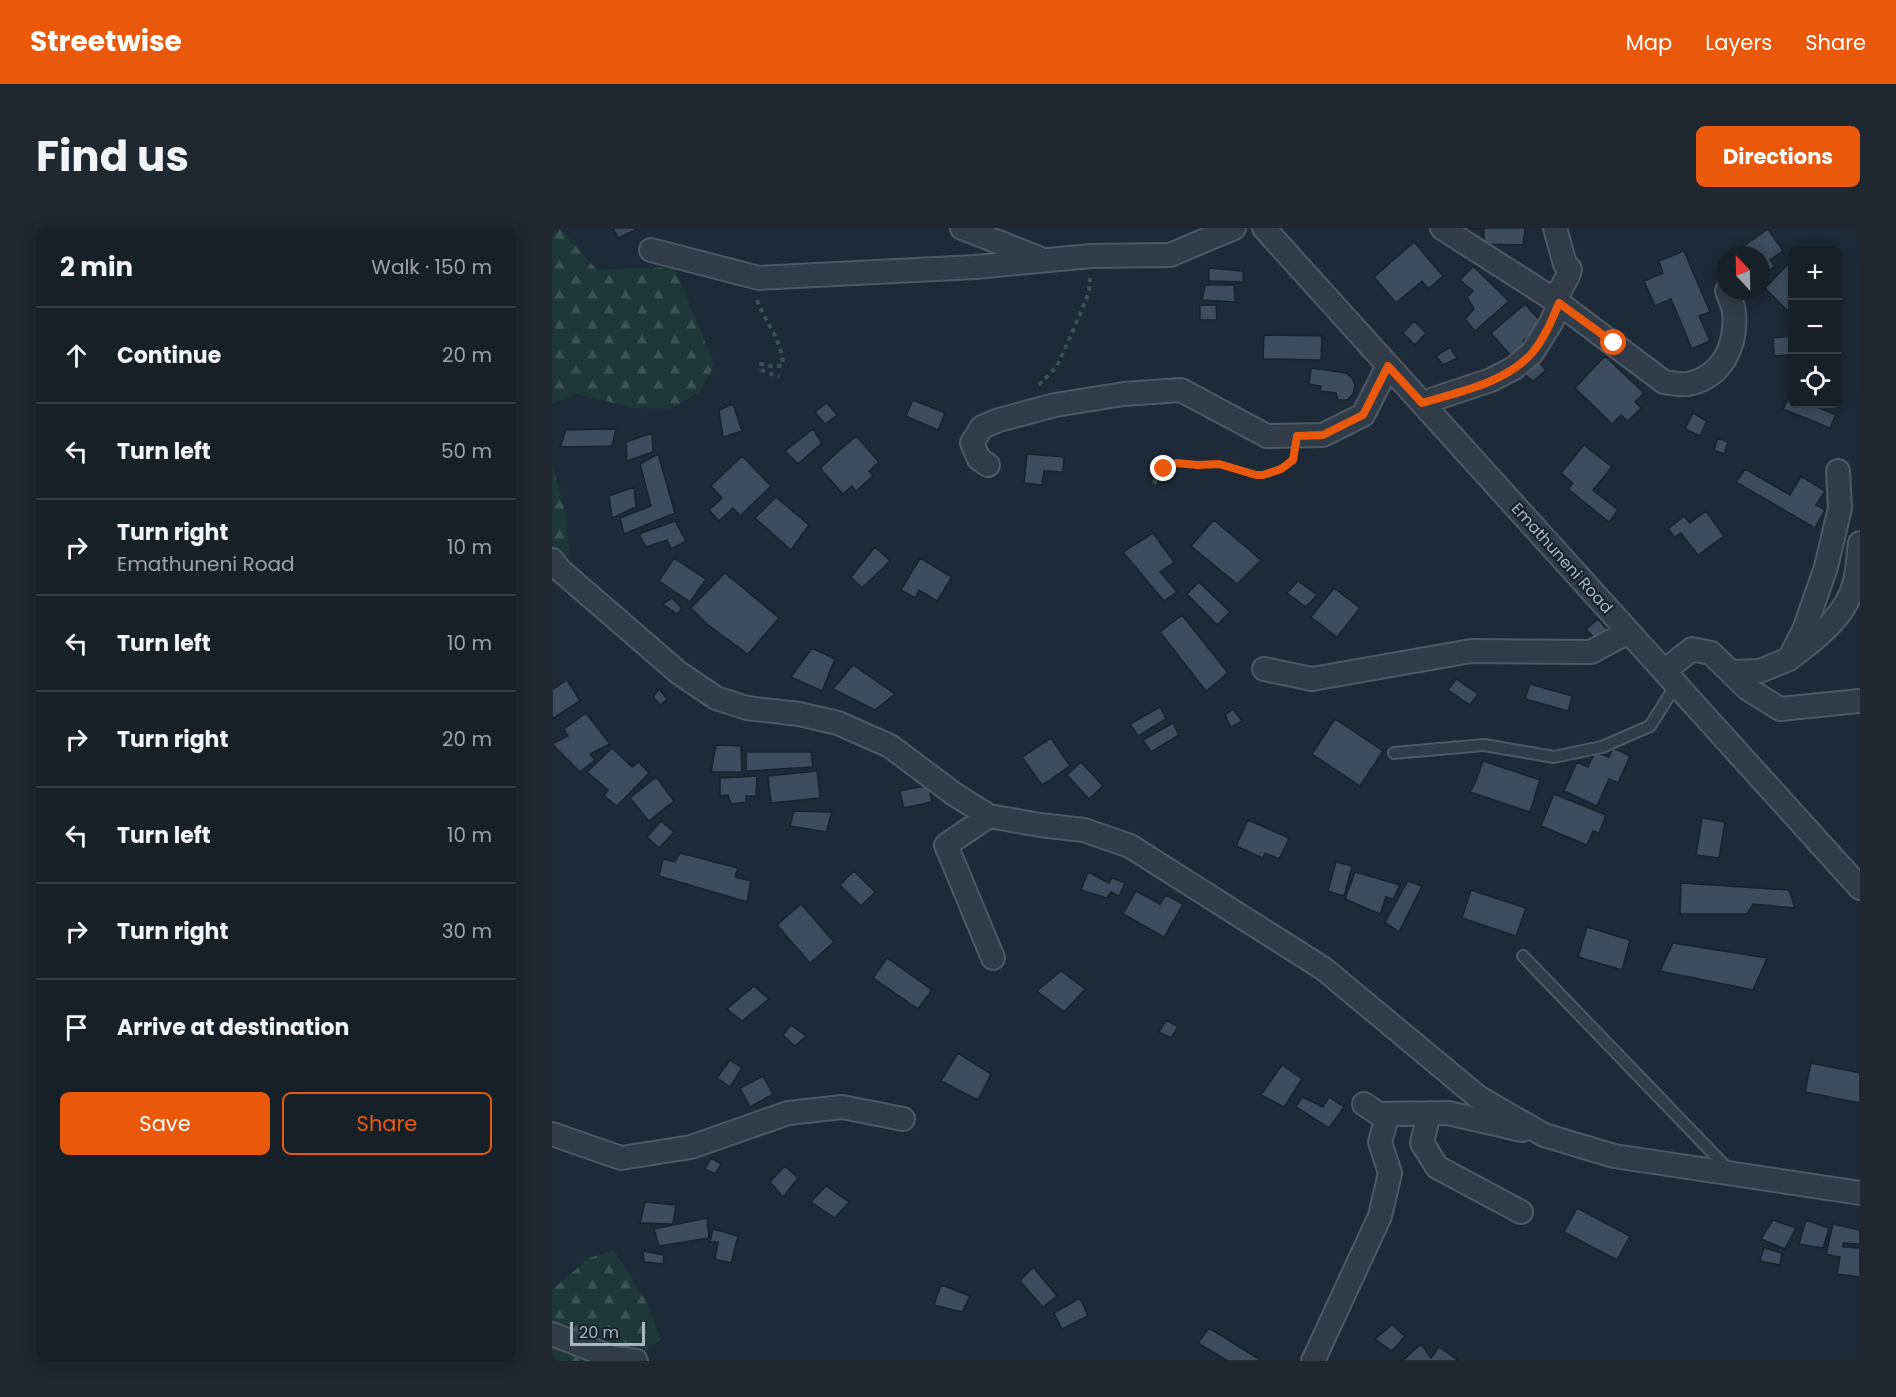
<!DOCTYPE html>
<html lang="en">
<head>
<meta charset="utf-8">
<style>
	:root { --surface:#162029; --page:#1f2831; --text:#f1f3f6; --muted:#9ea3a8; --line:#353e46; --accent:#ea580c }
	body { margin:0; font-family:Poppins,sans-serif; background:var(--page); color:var(--text) }
	.controls { position:absolute; right:18px; top:18px; display:grid; overflow:hidden; border-radius:9px; box-shadow:0 3px 15px #0003 }
	.controls button { width:54px; height:54px; display:grid; place-items:center; padding:0; border:0; border-bottom:2px solid var(--line); background:var(--surface); color:var(--text); font:30px sans-serif }
	.compass { position:absolute; left:1164px; top:18px; width:54px; height:54px; border-radius:50%; background:var(--surface); box-shadow:0 3px 15px #0003; rotate:338deg }
	.scale { position:absolute; left:18px; bottom:15px; width:75px; box-sizing:border-box; padding-left:6px; border:3px solid #a9b6c5; border-top:0; font-size:16px; line-height:21px; white-space:nowrap; color:#a9b6c5; -webkit-text-stroke:4px #16212b; paint-order:stroke }
	.stop { position:absolute; width:18px; height:18px; margin:-14px; border:4px solid #ea580c; border-radius:50%; background:#fff }
	.stop.end { background:#ea580c; border-color:#fff; box-shadow:0 2px 6px #0008 }
	.list { margin:0; padding:0; list-style:none }
	h2 { display:flex; justify-content:space-between; align-items:center; height:78px; margin:0; padding:0 24px; font-size:26px }
	h2 small { font-size:20px; font-weight:400; color:var(--muted) }
	.list li { display:grid; grid-template-columns:39px 1fr auto; gap:18px; align-items:center; box-sizing:border-box; height:96px; padding:0 24px; border-top:2px solid var(--line) }
	.list b { display:block; font-size:22px; white-space:nowrap }
	.list p { margin:0; font-size:20px; white-space:nowrap; color:var(--muted) }
	.list em { font-size:20px; font-style:normal; color:var(--muted) }
	.actions { display:flex; gap:12px; padding:18px 24px }
	.actions a { flex:1; padding:14px 0; border:2px solid var(--accent); border-radius:9px; text-align:center; font-size:21px; color:var(--accent) }
	.actions .main { background:var(--accent); color:#fff }
	.icon { flex:none; width:33px; height:33px; fill:none; stroke:currentColor; stroke-width:2; stroke-linecap:round; stroke-linejoin:round }
	.map { position:relative; flex:none; width:1308px; height:1133px; overflow:hidden; border-radius:9px }
	header { display:flex; align-items:center; gap:36px; box-sizing:border-box; height:84px; padding:0 30px; background:var(--accent); color:#fff }
	header strong { font-size:28px }
	nav { display:flex; gap:33px; margin-inline-start:auto; font-size:21px }
	.intro { display:flex; align-items:center; justify-content:space-between; box-sizing:border-box; height:144px; padding:0 36px }
	h1 { margin:0; font-size:42px }
	.button { padding:15px 27px; border-radius:9px; background:var(--accent); color:#fff; font-size:21px; font-weight:700 }
	main { display:flex; gap:36px; padding:0 36px }
	aside { flex:1; background:var(--surface); border-radius:9px; box-shadow:0 3px 15px #0003 }
	.map>svg:first-child { display:block }
	.forest { fill:url(#forest-firs) }
	.building { fill:#3d4d5d; stroke:#18232e; stroke-width:1.5 }
	.lines { fill:none; stroke-linecap:round; stroke-linejoin:round }
	.lane-casing { stroke:#4d5966; stroke-width:14 }
	.street-casing { stroke:#4d5966; stroke-width:26 }
	.path { stroke:#395353; stroke-width:4; stroke-dasharray:4.5 4.5; stroke-linecap:butt }
	.lane { stroke:#303c47; stroke-width:10 }
	.street { stroke:#303c47; stroke-width:22 }
	.route { stroke:#ea580c; stroke-width:8 }
	.labels { text-anchor:middle; dominant-baseline:central; stroke-width:4.5; stroke-linejoin:round; paint-order:stroke }
	.street-label { font-size:16px; fill:#a9b6c5; stroke:#16212b }
</style>
</head>
<body>
<header>
<strong>Streetwise</strong>
<nav><a>Map</a><a>Layers</a><a>Share</a></nav>
</header>
<div class="intro"><h1>Find us</h1><a class="button">Directions</a></div>
<main>
<aside>
<h2>2 min<small>Walk · 150 m</small></h2>
<ul class="list">
<li><svg class="icon" aria-label="ahead" viewBox="0 0 24 24"><path d="M12 20V5M6 11l6-6 6 6"/></svg><div><b>Continue</b></div><em>20 m</em></li>
<li><svg class="icon" aria-label="left" viewBox="0 0 24 24"><path d="M17 20v-9H6M10 6l-5 5 5 5"/></svg><div><b>Turn left</b></div><em>50 m</em></li>
<li><svg class="icon" aria-label="right" viewBox="0 0 24 24"><path d="M7 20v-9h11M14 6l5 5-5 5"/></svg><div><b>Turn right</b><p>Emathuneni Road</p></div><em>10 m</em></li>
<li><svg class="icon" aria-label="left" viewBox="0 0 24 24"><path d="M17 20v-9H6M10 6l-5 5 5 5"/></svg><div><b>Turn left</b></div><em>10 m</em></li>
<li><svg class="icon" aria-label="right" viewBox="0 0 24 24"><path d="M7 20v-9h11M14 6l5 5-5 5"/></svg><div><b>Turn right</b></div><em>20 m</em></li>
<li><svg class="icon" aria-label="left" viewBox="0 0 24 24"><path d="M17 20v-9H6M10 6l-5 5 5 5"/></svg><div><b>Turn left</b></div><em>10 m</em></li>
<li><svg class="icon" aria-label="right" viewBox="0 0 24 24"><path d="M7 20v-9h11M14 6l5 5-5 5"/></svg><div><b>Turn right</b></div><em>30 m</em></li>
<li><svg class="icon" aria-label="arrive" viewBox="0 0 24 24"><path d="M6 21V4h12l-3 4 3 4H6"/></svg><div><b>Arrive at destination</b></div></li>
</ul>
<div class="actions"><a class="main">Save</a><a>Share</a></div>
</aside>
<div class="map">
<svg width="1308" height="1133" viewBox="0 0 1308 1133">
	<defs>
		<pattern id="forest-firs" width="22" height="20" patternUnits="userSpaceOnUse" patternTransform="scale(1.5)"><rect width="22" height="20" fill="#1f3738"/><path d="M5 1l3.5 6h-7zM16 11l3.5 6h-7z" fill="#3d5253"/></pattern>
	</defs>
	<rect width="100%" height="100%" fill="#1d2a37"/>
	<path class="forest" d="M0 0H7L45 42 122 39 163 137 147 164 119 181 83 180 23 166 0 176Z
		M0 235 14 287 17 326 0 340Z
		M62 1022 93 1071 109 1111 83 1133H0V1062L37 1030Z"/>
	<path class="building" d="M61 0H82L83 2 66 10Z
		M914 0H973L971 17 932 16V0L914 2Z
		M1216 1 1231 23 1218 32 1223 38 1209 48V27H1189L1186 22Z
		M862 14 891 48 876 61 870 53 844 75 822 49Z
		M1132 23 1158 84 1147 88 1158 113 1140 121 1119 71 1103 78 1092 53 1111 45 1107 33Z
		M1240 32V81L1237 84 1213 60Z
		M921 38 957 73 923 103 913 91 922 81 915 69 921 63 908 52Z
		M657 40 691 43V54L657 53Z
		M653 57H682L683 74 650 72Z
		M973 76 991 96 971 113 974 116 959 128 939 105Z
		M648 77H664L665 92H648Z
		M862 93 874 105 863 117 851 105Z
		M712 107 770 108 769 132 711 131Z
		M1240 108V127L1222 128 1221 110Z
		M898 119 905 130 891 137 884 128Z
		M1053 128 1092 165 1083 174 1089 180 1076 193 1069 187 1060 196 1023 160Z
		M985 132 994 142 981 153 971 145Z
		M759 140 794 145 800 150 803 158 801 166 795 172H786L784 165 768 163 769 158 757 156Z
		M1238 167 1240 168V176H1258L1284 187 1278 200 1231 181Z
		M361 172 393 185 386 202 354 188Z
		M275 175 285 187 273 196 263 184Z
		M181 176 190 203 171 209 167 182Z
		M1141 185 1155 193 1148 208 1133 201Z
		M64 201 60 218 8 219 14 202Z
		M261 201 270 215 246 236 233 223Z
		M100 205 101 224 75 233 74 214Z
		M304 208 327 234 317 243 321 248 304 263 300 258 291 266 268 240Z
		M1166 210 1176 214 1172 226 1162 222Z
		M1032 217 1060 239 1041 262 1066 282 1057 294 1016 261 1021 255 1009 245Z
		M106 226 123 285 72 306 68 290 99 278 88 236Z
		M475 226 512 229 511 244 492 243 490 257 472 255Z
		M190 228 219 258 188 288 181 280 167 293 157 282 170 270 159 258Z
		M1193 241 1238 267 1249 248 1273 263 1264 277 1273 282 1263 300 1184 254Z
		M82 259 84 279 60 290 57 268Z
		M224 269 257 297 239 322 203 290Z
		M1154 283 1172 308 1146 327 1129 305 1123 309 1116 301 1132 288 1138 295Z
		M662 292 709 332 685 356 639 318Z
		M123 293 134 313 119 321 115 312 94 319 87 306Z
		M601 305 622 334 608 344 625 364 612 373 571 324Z
		M323 319 338 333 310 360 299 349Z
		M122 330 154 351 138 374 107 353Z
		M368 330 400 349 385 373 367 362 363 370 349 362Z
		M173 345 227 390 196 426 156 397 139 380Z
		M746 353 765 367 754 379 735 365Z
		M647 354 678 384 665 397 635 366Z
		M782 360 808 380 785 409 759 389Z
		M120 370 130 380 125 386 111 376Z
		M630 387 676 445 654 463 608 404Z
		M1046 391 1057 404 1042 410 1034 401Z
		M260 420 283 431 270 463 239 449Z
		M301 437 343 466 323 482 281 461Z
		M904 451 926 466 918 477 896 462Z
		M15 452 28 473 0 491V462Z
		M978 456 1020 468 1016 483 973 471Z
		M107 461 115 471 108 477 101 469Z
		M608 479 614 491 586 508 578 496Z
		M681 481 690 493 679 499 673 487Z
		M34 485 58 516 38 526 43 532 28 544 0 516 16 508 12 501Z
		M783 491 831 523 808 558 760 526Z
		M621 495 627 507 599 524 591 512Z
		M499 510 518 538 490 557 470 529Z
		M164 517 189 518 190 544H159Z
		M60 520 80 539 87 534 97 545 65 578 52 568 56 562 35 544Z
		M1061 520 1078 528 1066 555 1057 551 1045 578 1012 563 1025 534 1036 539 1043 524 1057 529Z
		M194 524H259L261 539 194 543Z
		M931 533 988 552 978 584 918 564 924 553Z
		M529 534 551 558 537 571 515 547Z
		M265 543 268 570 219 575 216 548Z
		M205 548 204 568H194V574L179 576 176 567 168 568V550Z
		M104 549 122 573 97 593 78 570Z
		M377 557 380 574 352 580 348 563Z
		M1002 566 1054 587 1047 605 1041 603 1035 617 989 598Z
		M242 583 280 584 274 604 238 598Z
		M1150 590 1173 594 1167 630 1144 627Z
		M696 592 737 610 727 631 713 625 711 630 684 618Z
		M109 593 122 604 107 620 95 609Z
		M128 625 186 640 183 649 199 653 195 674 107 648 111 631 123 634Z
		M784 634 800 638 792 668 776 663Z
		M302 643 323 664 309 678 288 657Z
		M536 644 557 655 560 650 573 655 567 668 559 664 555 670 529 662Z
		M803 644 848 657 841 671 834 669 828 686 793 671Z
		M856 653 870 658 847 704 833 694Z
		M1129 655 1237 662 1243 680 1201 676 1195 686H1128Z
		M919 662 974 680 964 708 910 690Z
		M584 663 608 676 614 667 631 676 612 709 571 686Z
		M249 676 282 714 258 735 225 697Z
		M1035 699 1078 712 1070 742 1026 729Z
		M1121 715 1215 730 1201 762 1108 743Z
		M335 730 380 762 366 781 321 750Z
		M509 743 533 761 512 784 485 763Z
		M202 758 217 771 190 793 175 781Z
		M614 792 626 799 619 810 607 804Z
		M239 797 254 808 243 818 231 807Z
		M406 825 439 846 426 872 389 853Z
		M178 832 190 840 178 859 165 850Z
		M1259 835 1308 845V875L1253 864Z
		M730 837 750 851 732 879 709 867Z
		M211 848 221 866 198 879 188 860Z
		M750 869 771 879 777 869 792 879 777 900 744 879Z
		M159 930 169 936 163 946 153 941Z
		M233 938 246 950 231 969 218 954Z
		M274 958 297 974 283 990 259 974Z
		M93 974 124 977 121 996 88 995Z
		M1025 980 1078 1008 1065 1032 1012 1004Z
		M155 990 157 1010 107 1018 102 1001Z
		M1221 992 1244 1000 1233 1021 1209 1011Z
		M1254 992 1277 1000 1271 1020 1247 1016Z
		M1281 996 1308 1002V1016L1291 1015V1019L1308 1020V1049L1285 1046 1288 1029 1274 1026Z
		M161 1001 186 1008 179 1035 163 1031 166 1014H158Z
		M1212 1020 1230 1025 1228 1037 1208 1033Z
		M91 1023 112 1027 111 1036 92 1034Z
		M481 1039 505 1068 491 1079 468 1053Z
		M389 1057 418 1068 410 1084 382 1077Z
		M528 1070 536 1088 510 1101 502 1085Z
		M840 1097 853 1108 840 1123 823 1111Z
		M657 1100 707 1131 706 1133H676L646 1115Z
		M869 1116 879 1130 887 1119 907 1133H850Z"/>
	<g class="lines">
		<g class="lane-casing">
			<path id="lane" d="M842 525 932 517 1002 529 1050 519 1098 498 1124 457
				M971 728 1177 942"/>
		</g>
		<g class="street-casing">
			<path id="street" d="M410 0 487 30
				M712 0 1308 660
				M890 0 1004 73 1112 154C1120 155 1129 157 1136 156 1170 149 1185 118 1182 85 1182 78 1177 70 1175 63
				M99 22 207 50 423 39 539 28 618 27 682 0
				M870 175 939 152 962 140 980 125 1000 93 1007 75V64L1016 48 1018 41 1013 36 1003 0
				M436 237 427 231 420 215 430 199 447 192 503 177 572 166 629 162 715 208 771 207 811 187 836 138
				M0 332 8 342 127 445 164 470 195 480 247 486 286 495 338 518 402 566 437 588 488 597 532 602 578 618 772 741 926 869 992 907 1062 928 1308 965
				M1241 428C1267 408 1295 387 1303 353 1306 341 1306 328 1308 315
				M712 441 760 451 919 423 1039 424 1076 404
				M1112 443 1140 421 1159 425 1196 461 1228 481 1308 473
				M1179 444 1208 443 1237 431 1252 402 1274 339 1288 280 1286 243
				M437 588 394 617 441 730
				M812 876 827 886 896 885 970 902
				M877 885 870 915 885 939 969 984
				M0 906 69 930 139 919 236 885 290 879 351 891
				M0 1106 62 1130 84 1133
				M761 1133 828 988 838 945 828 914 836 886"/>
		</g>
		<path class="path" d="M205 72C213 94 230 112 231 137L223 139 209 136V142L227 149
			M487 157 505 138 516 114 537 65 538 50
			M602 256 607 244 624 235 646 237 667 236 704 247H711L737 237 741 232"/>
		<use href="#lane" class="lane"/>
		<use href="#street" class="street"/>
	</g>
	<g class="lines">
		<path class="route" d="M612 241 624 235 646 237 667 236 704 247H711L729 241 741 232 745 208 771 207 811 187 836 138 870 175C906 164 954 155 980 125 992 111 1000 92 1007 75L1062 115"/>
	</g>
	<g class="labels">
		<g class="street-label">
			<text transform="translate(1010 330) rotate(48)">Emathuneni Road</text>
		</g>
	</g>
</svg>
<div class="controls">
<button>+</button>
<button>−</button>
<button><svg class="icon" aria-label="locate" viewBox="0 0 24 24"><circle cx="12" cy="12" r="6"/><path d="M12 2v4M12 18v4M2 12h4M18 12h4"/></svg></button>
</div>
<svg class="compass" viewBox="-18 -18 36 36"><path d="M0-13l5 13h-10z" fill="#e53935"/><path d="M0 13l5-13h-10z" fill="#9ea3a8"/></svg>
<div class="scale">20 m</div>
<div class="stop" style="left:1062px;top:115px"></div>
<div class="stop end" style="left:612px;top:241px"></div>
</div>
</main>
</body>
</html>
